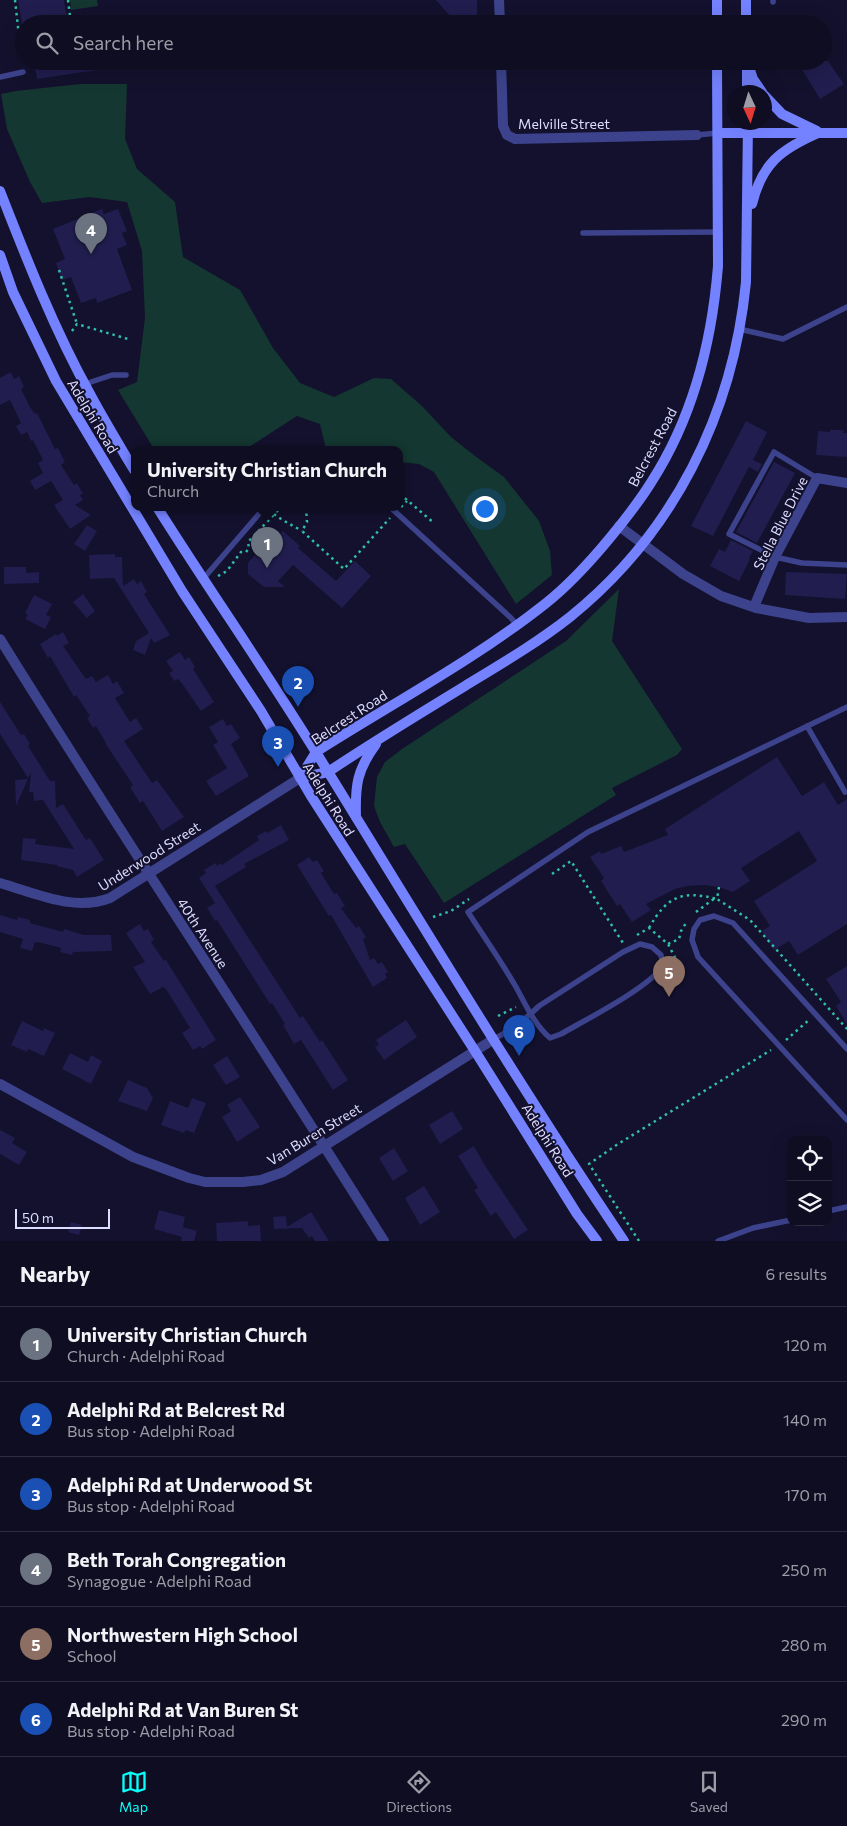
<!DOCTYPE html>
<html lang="en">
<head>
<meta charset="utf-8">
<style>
	:root { --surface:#0e0d22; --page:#17162a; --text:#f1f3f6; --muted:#9b9ca5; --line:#2e2d40; --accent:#09fff9 }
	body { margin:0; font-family:Commissioner,sans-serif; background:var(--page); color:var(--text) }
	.controls { position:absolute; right:15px; bottom:15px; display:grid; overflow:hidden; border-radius:10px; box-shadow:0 5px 20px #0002 }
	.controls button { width:45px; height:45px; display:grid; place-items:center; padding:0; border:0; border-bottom:1px solid var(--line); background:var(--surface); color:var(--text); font:25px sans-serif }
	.compass { position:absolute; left:727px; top:85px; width:45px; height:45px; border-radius:50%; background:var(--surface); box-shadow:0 5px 20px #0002; rotate:176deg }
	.scale { position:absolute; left:15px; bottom:12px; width:95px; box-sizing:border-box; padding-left:5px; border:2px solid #ddf; border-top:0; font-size:14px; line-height:18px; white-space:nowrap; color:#ddf; -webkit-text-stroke:4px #13112d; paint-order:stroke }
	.you { position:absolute; left:484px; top:508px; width:18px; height:18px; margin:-12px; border:4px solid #fff; border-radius:50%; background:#1a73e8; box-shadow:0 0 0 8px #1a73e833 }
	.badge { display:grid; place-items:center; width:32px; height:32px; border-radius:50%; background:var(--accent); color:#fff; font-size:16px; font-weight:700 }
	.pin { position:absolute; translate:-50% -41px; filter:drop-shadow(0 1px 2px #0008) }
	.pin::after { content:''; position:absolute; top:26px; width:18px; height:15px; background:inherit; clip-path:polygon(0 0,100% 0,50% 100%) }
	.popup { position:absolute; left:131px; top:446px; width:272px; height:65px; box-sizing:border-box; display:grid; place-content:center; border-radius:10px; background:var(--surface); filter:drop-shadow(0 1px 4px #0005); font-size:16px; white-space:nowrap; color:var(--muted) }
	.popup b { font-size:19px; color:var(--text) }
	.popup::after { content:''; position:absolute; left:50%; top:100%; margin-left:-10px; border:10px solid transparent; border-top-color:var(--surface) }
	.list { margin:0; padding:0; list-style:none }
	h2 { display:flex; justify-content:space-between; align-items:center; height:65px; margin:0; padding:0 20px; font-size:21px }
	h2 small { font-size:16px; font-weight:400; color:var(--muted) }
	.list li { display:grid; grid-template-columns:32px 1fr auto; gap:15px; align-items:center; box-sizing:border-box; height:75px; padding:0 20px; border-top:1px solid var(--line) }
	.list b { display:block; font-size:19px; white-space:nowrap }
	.list p { margin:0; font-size:16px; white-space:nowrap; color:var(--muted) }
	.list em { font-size:16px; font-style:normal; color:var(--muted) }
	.icon { flex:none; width:28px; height:28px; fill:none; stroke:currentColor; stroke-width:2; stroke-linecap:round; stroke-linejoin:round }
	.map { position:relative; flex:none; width:847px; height:1241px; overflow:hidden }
	.search { position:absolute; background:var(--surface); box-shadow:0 5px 20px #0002; left:15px; right:15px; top:15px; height:55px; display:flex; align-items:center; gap:12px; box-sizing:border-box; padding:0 18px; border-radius:28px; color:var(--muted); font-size:19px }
	.sheet { height:515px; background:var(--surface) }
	nav { display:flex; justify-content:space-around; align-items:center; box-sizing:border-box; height:70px; border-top:1px solid var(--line); background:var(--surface); font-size:14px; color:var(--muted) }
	nav a { display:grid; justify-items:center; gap:2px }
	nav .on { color:var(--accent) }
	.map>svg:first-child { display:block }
	.green { fill:#143731 }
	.building { fill:#211d4e }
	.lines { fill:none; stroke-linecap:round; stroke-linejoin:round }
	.path { stroke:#2fc1a6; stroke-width:2.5; stroke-dasharray:2.5 4; stroke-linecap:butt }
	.lane { stroke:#3c438c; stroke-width:5.5 }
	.street { stroke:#3c438c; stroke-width:10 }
	.secondary { stroke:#7482ff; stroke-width:10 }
	.labels { text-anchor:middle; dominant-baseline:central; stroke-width:4; stroke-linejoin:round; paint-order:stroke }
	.street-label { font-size:14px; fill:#ddf; stroke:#13112d }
</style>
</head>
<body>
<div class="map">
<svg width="847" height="1241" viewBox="0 0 847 1241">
	<rect width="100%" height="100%" fill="#13112d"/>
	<path class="green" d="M70 0H97L98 6 71 10Z
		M80 84H127L125 139 137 169 175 202 183 257 240 290 273 348 300 383 334 397 374 378 391 379 422 406 451 437 475 456 504 477 539 521 550 551 552 575 516 604 434 472 419 464 400 462V449H326L320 424 297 416 246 449H154L118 390 137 382 145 318 142 251 127 202 90 197 42 203 30 182 7 129 1 94 16 91Z
		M619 589 612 641 682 749 677 755 612 788 616 795 444 903 405 844 394 847 380 822 374 806 377 777 385 762 402 749 566 641Z"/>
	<path class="building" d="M18 0H64L67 20 54 22V24H22Z
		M436 0H477V24H459V17H451Z
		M34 61H95L97 70 37 79Z
		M797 61H828L844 84 820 99Z
		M102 209 104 214 118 209 127 231 122 233 127 245 117 249 132 290 97 303 96 298 81 303 71 277 62 280 56 263 65 259 53 229Z
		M11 372 14 379 19 376 24 387 21 389 30 407 35 414 37 413 55 449 58 448 65 462 61 465 74 485 77 483 83 494 80 495 83 500 75 505 91 515 70 529 54 505 63 500 51 481 35 490 30 481 43 473 38 463 43 460 33 440 31 441 27 432 21 435 16 426 21 423 10 400 0 405V378Z
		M746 421 767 432 753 460 762 464 758 472 749 467 713 536 691 526Z
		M830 430H844L843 433H847V457L816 455 818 431 830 432Z
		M774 462 795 473 757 543 736 532Z
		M87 525 97 531 85 551 74 544Z
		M283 531 300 546 298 548 336 581 355 561 371 576 342 608 293 565 278 581 285 587H264L248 574V563L255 555 259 558Z
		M731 540 753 551 749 558 750 559 739 581 710 566 719 549 725 552Z
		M115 554V557H122L123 586 134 579 137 584 141 581 147 592 144 594 170 635 154 643 151 638 145 655 133 650 136 641 149 633 114 578 90 579 89 555Z
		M4 567H26V573L39 572V583L4 584Z
		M786 572 847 574 845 599 785 595Z
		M83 594 95 611 87 618 73 602Z
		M34 595 52 604 46 615 51 617 45 629 25 619 28 615 25 613Z
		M63 632 69 643 63 646 86 679 92 676 96 682 108 675 113 684 117 681 124 693 115 698 130 722 136 718 143 729 124 741 152 783 157 780 184 817 162 831 143 801 140 803 130 787 133 785 105 743H106L96 726 93 728 87 718 90 716 76 695 74 697 50 656 48 658 40 644 56 634 57 636Z
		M180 652 185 660 189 657 195 667 193 669 214 702 201 711 181 682 178 679 174 681 169 673 173 671 166 661Z
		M0 702 21 735 24 734 30 744 28 746 50 781H55L56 808 63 804 86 840 90 838 104 860 77 877 73 870 57 866V865L21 860 23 838 36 839 35 844 74 849 43 800 34 801 33 792H29L31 773 28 778 0 734Z
		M223 719 227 726 231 724 240 738 231 744 249 776 216 796 206 781 227 768 213 745 218 742 209 727Z
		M777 757 802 796 824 782 838 805 847 799V924L798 955 789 941 774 950 762 931 770 926 754 901 817 861 799 831 741 868 750 881 733 892 719 887 705 885 687 886 675 889 646 904 651 910 632 922 620 904 617 906 601 881 604 878 590 857 600 851 601 854 621 846 624 852 668 835 665 829Z
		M28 779 16 806 15 780Z
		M281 825 289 840 244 864 246 867 215 886 300 1018 303 1016 320 1042 322 1040 348 1080 333 1090 301 1040 294 1044 283 1025 285 1024 272 1003 270 1004 217 920 215 921 207 908 215 903 199 878 206 873 204 870 215 863 217 866 220 863 222 865 256 842 259 840 257 836 266 831 267 833Z
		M309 857 313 862 317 860 324 871 321 873 334 894 337 893 345 906 341 908 356 928 359 926 366 937 363 939 370 960 374 958 378 964 382 962 388 972 385 974 387 978 373 987 331 915 329 916 297 865Z
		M0 915 17 920 18 917 30 920V923L63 932 64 929 84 935H111L112 951 73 952 72 955 60 952 61 948 38 942V943L35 942 32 951 20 948 23 939 0 932Z
		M140 924 144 931 148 929 154 940 151 942 164 961 166 960 216 1040 202 1049 200 1046 193 1050 182 1033 190 1028 166 989 163 987 150 994 133 967 145 962 126 933Z
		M847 966V1024L836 1006 841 1002 826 979Z
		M406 1020 417 1037 384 1060 375 1047 379 1045 376 1040Z
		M22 1021 43 1031 44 1028 55 1033 44 1056 28 1049 27 1052 11 1045Z
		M70 1053 88 1062 91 1055 102 1061 91 1084 62 1069Z
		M227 1056 240 1077 226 1085 213 1065Z
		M128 1080 147 1088 153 1098 147 1111 118 1101Z
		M240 1097 260 1127 237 1142 222 1117 231 1111 227 1105Z
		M192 1098 206 1103 194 1133 186 1130 184 1133 161 1125 170 1101 188 1108Z
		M452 1111 463 1129 440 1144 429 1125Z
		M0 1130 15 1138 12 1143 27 1152 19 1165 0 1154Z
		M474 1146 484 1164 528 1230 514 1239 496 1212 491 1216 474 1190 478 1188 458 1156Z
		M394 1148 408 1171 393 1181 379 1158Z
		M424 1186 440 1212 420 1225 405 1198Z
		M159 1210 185 1217 183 1227 197 1231 194 1241H181L182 1237 154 1229Z
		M311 1212 329 1241H315L312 1236 309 1238 302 1228 274 1229 273 1217 286 1216 287 1227Z
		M248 1221V1226L260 1225 261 1241H217L216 1223Z
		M71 1222 82 1225 79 1235 68 1232Z"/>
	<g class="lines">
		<path class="path" d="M15 0 19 36
			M68 0 71 24
			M59 270 77 324
			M72 331 77 324 128 339
			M400 494 434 523
			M306 507 307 522 302 531 344 569 390 518
			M401 507 407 501
			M274 514C283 521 292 525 302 531
			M257 533 274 541
			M218 576 227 571 241 552H246L249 548 248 542 281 507
			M552 874 571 861 623 943
			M719 887 717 899 750 920 847 1029
			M696 912 715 898
			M433 917 451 911 469 899
			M649 928C667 896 682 890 717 899
			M637 935 649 928 668 944 682 971 673 977
			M668 944 679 939 681 931 686 923
			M498 1016 516 1007
			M786 1040 810 1019
			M639 1241 589 1164 618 1144 771 1050"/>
		<path class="lane" d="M773 2V0
			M0 77 23 72
			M697 135 718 133
			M583 233 718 232
			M739 329 783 339 847 307
			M85 384 112 375H126
			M817 478 774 452 729 534 775 557 802 563 847 565
			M390 507 511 618 517 625
			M203 579 265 507
			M807 726 845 792
			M494 1039C511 1030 526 1019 539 1006L623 952 640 944 652 947 661 955 663 966C648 988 587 1019 561 1034L550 1038C534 1024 526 1005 516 987 501 961 484 937 468 912L588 832 847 707
			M847 1049 733 923 714 916 700 920 694 929 692 940 698 957 847 1120
			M828 1211 847 1207
			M718 1241 753 1228 791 1220"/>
		<path class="street" d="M499 0 500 24
			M501 61 503 126 507 135 515 139 697 135
			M619 526 683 574 721 596 756 608 809 618 847 617
			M754 607 775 557 817 478 847 483
			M0 639C125 841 258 1039 384 1241
			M0 883C35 893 74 912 110 898L300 778
			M0 1084 133 1157 189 1178 205 1182H243L261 1180 283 1172 494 1039"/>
		<path class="secondary" d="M717 0V24
			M746 0V24
			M747 61 753 79 762 92
			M747 69V92
			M764 95 782 114 817 131
			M718 133H847
			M0 191C27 260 54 329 90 394 104 420 119 445 134 470
			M752 204C762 164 780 150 816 134
			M0 255 13 292 56 381 182 591 261 711 311 796 475 1051 577 1214 597 1241
			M157 507C208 588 263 667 314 749 416 914 516 1081 624 1241
			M300 778 316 752C393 703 474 660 545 604 569 585 590 562 609 539 624 521 639 502 652 481 693 417 712 341 718 266L717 61
			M300 778 328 772C373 742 419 714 465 686 501 664 537 643 570 617 674 533 733 414 746 282L748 122
			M356 817C355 785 357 770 376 744"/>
	</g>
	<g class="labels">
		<g class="street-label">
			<text x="564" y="123">Melville Street</text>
			<text transform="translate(93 416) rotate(59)">Adelphi Road</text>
			<text transform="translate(652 447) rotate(-62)">Belcrest Road</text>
			<text transform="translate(780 523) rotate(-63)">Stella Blue Drive</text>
			<text transform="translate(349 717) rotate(-33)">Belcrest Road</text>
			<text transform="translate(329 799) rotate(58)">Adelphi Road</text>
			<text transform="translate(149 856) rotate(-32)">Underwood Street</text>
			<text transform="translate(203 933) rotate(57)">40th Avenue</text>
			<text transform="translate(314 1134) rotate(-31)">Van Buren Street</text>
			<text transform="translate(548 1140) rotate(58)">Adelphi Road</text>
		</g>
	</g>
</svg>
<div class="controls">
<button><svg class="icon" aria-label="locate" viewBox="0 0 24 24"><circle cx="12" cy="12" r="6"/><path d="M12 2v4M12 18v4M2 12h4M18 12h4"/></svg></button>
<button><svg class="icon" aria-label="layers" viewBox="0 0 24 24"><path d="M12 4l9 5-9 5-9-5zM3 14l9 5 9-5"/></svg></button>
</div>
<svg class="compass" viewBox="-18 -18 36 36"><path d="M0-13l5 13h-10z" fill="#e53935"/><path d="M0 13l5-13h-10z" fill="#9b9ca5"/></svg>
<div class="scale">50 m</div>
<div class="you"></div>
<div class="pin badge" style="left:267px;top:568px;background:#6b7280">1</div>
<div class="popup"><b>University Christian Church</b>Church</div>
<div class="pin badge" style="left:298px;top:707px;background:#1a4fb4">2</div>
<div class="pin badge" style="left:278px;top:767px;background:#1a4fb4">3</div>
<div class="pin badge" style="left:91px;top:254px;background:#6b7280">4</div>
<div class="pin badge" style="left:669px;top:997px;background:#8d6e63">5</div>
<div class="pin badge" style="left:519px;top:1056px;background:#1a4fb4">6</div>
<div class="search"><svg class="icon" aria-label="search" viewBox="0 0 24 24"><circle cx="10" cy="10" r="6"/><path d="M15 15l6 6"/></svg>Search here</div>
</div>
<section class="sheet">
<h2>Nearby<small>6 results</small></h2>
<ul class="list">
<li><span class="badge" style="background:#6b7280">1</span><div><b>University Christian Church</b><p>Church · Adelphi Road</p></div><em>120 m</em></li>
<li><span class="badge" style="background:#1a4fb4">2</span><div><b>Adelphi Rd at Belcrest Rd</b><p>Bus stop · Adelphi Road</p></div><em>140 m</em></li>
<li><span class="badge" style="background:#1a4fb4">3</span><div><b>Adelphi Rd at Underwood St</b><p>Bus stop · Adelphi Road</p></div><em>170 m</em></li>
<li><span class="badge" style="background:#6b7280">4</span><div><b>Beth Torah Congregation</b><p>Synagogue · Adelphi Road</p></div><em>250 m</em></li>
<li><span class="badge" style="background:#8d6e63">5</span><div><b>Northwestern High School</b><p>School</p></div><em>280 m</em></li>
<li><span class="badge" style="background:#1a4fb4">6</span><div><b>Adelphi Rd at Van Buren St</b><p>Bus stop · Adelphi Road</p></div><em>290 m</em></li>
</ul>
</section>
<nav>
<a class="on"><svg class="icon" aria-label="map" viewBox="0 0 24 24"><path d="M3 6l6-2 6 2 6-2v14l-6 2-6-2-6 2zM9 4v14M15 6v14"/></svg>Map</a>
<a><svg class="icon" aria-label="directions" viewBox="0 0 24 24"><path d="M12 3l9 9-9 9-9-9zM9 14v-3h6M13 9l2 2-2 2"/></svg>Directions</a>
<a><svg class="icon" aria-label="saved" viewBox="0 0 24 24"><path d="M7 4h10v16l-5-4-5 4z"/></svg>Saved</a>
</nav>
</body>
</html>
